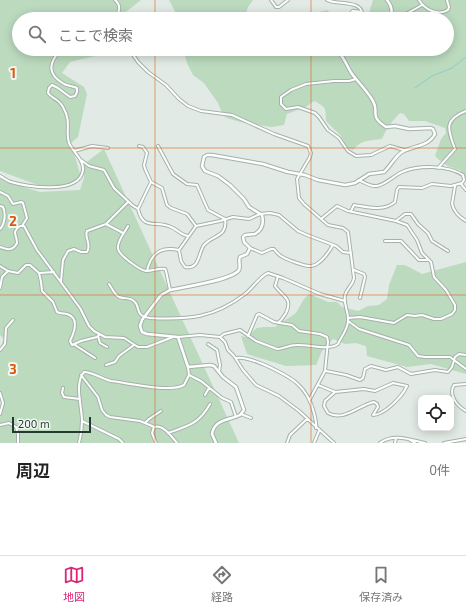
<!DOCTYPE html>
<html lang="ja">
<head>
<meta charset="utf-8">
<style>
	:root { --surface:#fff; --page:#f6f6f6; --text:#222; --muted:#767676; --line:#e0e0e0; --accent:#db2777 }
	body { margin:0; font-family:"Exo 2","Noto Sans JP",sans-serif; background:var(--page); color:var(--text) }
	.controls { position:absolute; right:12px; bottom:12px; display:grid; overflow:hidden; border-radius:8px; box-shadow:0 2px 10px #0003 }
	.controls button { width:36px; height:36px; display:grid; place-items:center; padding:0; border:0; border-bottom:1px solid var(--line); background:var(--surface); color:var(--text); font:20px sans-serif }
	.scale { position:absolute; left:12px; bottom:10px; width:79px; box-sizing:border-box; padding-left:4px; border:2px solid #223a30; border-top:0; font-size:11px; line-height:14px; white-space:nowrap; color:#223a30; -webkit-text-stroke:3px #f1f7f3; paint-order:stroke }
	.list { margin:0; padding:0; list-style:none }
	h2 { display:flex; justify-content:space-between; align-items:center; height:52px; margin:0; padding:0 16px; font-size:17px }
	h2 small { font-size:13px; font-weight:400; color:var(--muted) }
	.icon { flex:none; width:22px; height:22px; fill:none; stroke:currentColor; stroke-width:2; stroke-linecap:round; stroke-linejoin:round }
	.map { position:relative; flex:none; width:466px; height:443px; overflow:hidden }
	.search { position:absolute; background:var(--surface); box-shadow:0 2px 10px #0003; left:12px; right:12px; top:12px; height:44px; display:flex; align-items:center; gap:10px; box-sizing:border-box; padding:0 14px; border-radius:22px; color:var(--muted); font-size:15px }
	.sheet { height:112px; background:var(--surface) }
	nav { display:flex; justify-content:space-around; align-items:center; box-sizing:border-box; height:56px; border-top:1px solid var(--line); background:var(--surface); font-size:11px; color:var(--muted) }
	nav a { display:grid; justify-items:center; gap:2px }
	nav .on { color:var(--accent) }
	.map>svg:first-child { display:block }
	.green { fill:#bbdabe }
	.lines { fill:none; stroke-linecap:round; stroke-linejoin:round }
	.stream { stroke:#8ccccc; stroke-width:1 }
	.minor-casing { stroke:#a4b2aa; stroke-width:4 }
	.tertiary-casing { stroke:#a4b2aa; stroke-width:4.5 }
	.minor { stroke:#fff; stroke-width:2 }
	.tertiary { stroke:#fff; stroke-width:2.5 }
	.grid { fill:none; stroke:#de570e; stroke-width:1; stroke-opacity:0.55 }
	.grid-label { font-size:13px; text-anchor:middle; font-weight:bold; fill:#de570e; stroke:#f1f7f3; stroke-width:4; stroke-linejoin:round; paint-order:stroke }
</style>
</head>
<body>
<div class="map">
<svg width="466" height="443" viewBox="0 0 466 443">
	<rect width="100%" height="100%" fill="#e1eae4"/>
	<path class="green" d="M0 0H141L122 15 120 19H19V49H109L108 53 70 62 62 73 84 87 87 94 78 137 71 143 81 177 73 183 43 187 0 171Z
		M169 0H253L248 7 244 19H179Z
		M373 0H466V179L460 170C450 168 443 164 435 156L441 139 446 133 445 128 425 121H409L404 114 400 113C392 121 386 129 382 139 369 141 362 139 353 150L347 147 341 136 326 121C326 108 326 107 314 101L306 107 287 114 284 125 272 127 240 122 227 118 223 115 218 103 204 83 193 75 187 63 183 49H251L257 50 271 49H447V19H367Z
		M328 10 332 19H308L314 13Z
		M104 149 239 443H0V415L2 412 3 406 0 396V348L4 339 0 335V178L13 184 40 192 80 190 84 178V164Z
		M466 262V374L431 364 407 367 367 356 366 346 356 343 345 344 333 339 322 351 316 365 286 366 247 354 241 336 245 337 257 328 264 327H275L296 313 304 299 309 294 328 302H337L342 307 358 311 368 306 379 305 387 299 389 285 397 265H405L422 274Z"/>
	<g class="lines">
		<path class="stream" d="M415 88 432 76 452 68 466 57"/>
		<g class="minor-casing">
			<path id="minor" d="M115 0C122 6 119 12 115 19
				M271 0 276 7H279L288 0
				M327 0C337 5 362 0 362 14
				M419 0C425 10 438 16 448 10L449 7 447 0
				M247 19H248
				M403 19V17L406 14 422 5
				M129 49 138 62 148 72 166 85 179 99 188 106 201 111 232 115 274 134 308 146 311 153 310 157 297 179 299 198 304 204 328 225 343 228 348 232 354 278C353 285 347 288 345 295 343 304 349 312 348 321 348 329 341 337 338 344 329 351 307 344 296 345 289 345 283 349 277 349L256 341 240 330 224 334 220 337
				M388 50 390 49
				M356 79 349 81H334L306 84 291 90 281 97V104L286 109 298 107 315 113 319 117 328 130 339 138 348 151 356 156 371 155 390 146 404 150
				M139 146 143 147 147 153 144 165 145 169 151 182 162 188 167 205 171 208 187 214 196 226
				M158 146 173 174 187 184 197 185 208 210 225 219C228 237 213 235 204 245 198 253 200 270 185 267L181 261 179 250 196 226 220 221 233 217 249 219 260 214 270 213 279 215 298 231 307 235 336 246 343 252 351 253
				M74 151 92 146 108 148
				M81 160 89 166 104 170 114 188 132 205 138 209
				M438 168 455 149C448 130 443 120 466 111
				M0 176C4 178 7 181 11 182 27 187 80 195 83 170 84 160 73 152 69 143 65 130 72 123 63 107 58 98 52 99 48 93L49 88 52 85 58 88 70 97 75 96 77 92V88C73 86 68 86 64 84 46 73 49 63 61 49
				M151 182 138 209C143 231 156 220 171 227 178 230 181 235 188 236
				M461 184 466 190
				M455 186 452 204C454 212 459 217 466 221
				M0 192 8 196 13 204 21 202 23 203 27 218 22 226
				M0 206 3 207C6 213 5 224 0 229
				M351 211 354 205C367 207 383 212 395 202L397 190 399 187 422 188 432 184 451 186 462 183 464 180 463 175C448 165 418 165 402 172 393 176 387 184 377 186 371 187 365 183 359 180
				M321 219 337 206 348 211 396 221 407 225 417 240 422 253 431 262 434 277 446 290 455 305V310L452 314 441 319H434L422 315 415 316 407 315 394 323 360 317 348 318
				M396 221 405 214H411L418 224 428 233 432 241 448 251
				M106 224 123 233
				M128 226C125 232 117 241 118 248 118 255 140 270 146 271 153 271 159 268 165 269L166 271 170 290
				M385 241H401L419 260H429
				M0 247C7 250 13 251 17 243 17 235 11 232 20 226H24L37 250 80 308 89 326 94 331 105 337 124 338 138 347H147L173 337
				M250 248 262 253 271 249H274C276 252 278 254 281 256 285 259 306 267 311 266 320 265 329 252 333 245
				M0 266 8 271 18 273 26 265H30L39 273 41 282 42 291 53 302 57 312C61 314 64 313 67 314 80 318 74 333 70 341L72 345 81 341 97 337 99 335
				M354 270 364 274 365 277 360 298
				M147 271C151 253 161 246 179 250
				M39 273 54 272
				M278 276 275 286C283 297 293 298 286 313 284 316 282 320 278 323
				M61 281 63 260 68 251 74 249 81 252H87C92 244 84 238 87 231L106 224 128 202
				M109 284C112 288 114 294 119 297 123 299 130 297 134 301 141 307 134 316 150 318 188 320 214 318 245 294 253 288 259 277 268 273L283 278 320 294 345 301
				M0 288 2 277 8 271
				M348 321 359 329 409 345 418 356 425 357H450L466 369
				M98 336 100 343 107 347
				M248 336 257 315 259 314 274 322 292 325 299 331 320 334 327 337 328 342 325 371 310 399
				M178 337 200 335 220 337 225 342 228 350 234 356 243 370 256 385 279 396 299 411 334 443
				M208 344 217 350 220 365 219 372
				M75 345 95 358
				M0 350 5 344 6 328 13 320
				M236 358C245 356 257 362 265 365 291 377 307 385 314 413 315 418 317 423 316 428
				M106 365 115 362 119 356 134 345
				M326 371 346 375 360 380 363 378 365 369 371 366 386 370 398 367 411 374 435 370 448 372 452 367 455 357 459 354 466 355
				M81 375 98 397 102 410 106 415 110 417 140 421 152 426 154 427 152 433 156 443
				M189 375 201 381 222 398 231 402 236 417
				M393 383 407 386C402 397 384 415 373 415L378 407 377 404 374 402C359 405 344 422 328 413L324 406 325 401 335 392 364 389 375 391Z
				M466 384 454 385C448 395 457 406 466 411
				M318 385 335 392
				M63 388 62 393 64 397 80 399
				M0 393 3 403 0 414
				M205 395 209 388
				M241 414 251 418
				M82 421 119 439 123 443
				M145 423 149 419 161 411
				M0 425 9 423 16 427 18 434V443
				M154 427C163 424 171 436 177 443
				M168 433C188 426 199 424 210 404
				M410 440 415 443
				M79 443C81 436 82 428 82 421 82 407 74 383 84 372 93 372 102 379 111 381 129 383 169 393 184 385L189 375 188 367
				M287 443 290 435 307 419
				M314 443 319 431
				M380 443C394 433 410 440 425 443
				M395 443 396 438
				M444 443 466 439"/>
		</g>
		<g class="tertiary-casing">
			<path id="tertiary" d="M387 0C392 6 393 12 390 19
				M348 19 351 13 353 11 360 12 367 19
				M216 443 212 434C214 419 230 420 240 415L244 410 236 387 223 377 214 366 210 365 188 367 178 337 147 334 142 332 140 326 142 320 161 295 170 290C184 287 233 280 239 270 241 266 238 261 240 257L247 254 250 248 244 242 243 237 245 235 255 234C262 230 264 223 262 215L249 207 244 199 230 185 218 176 205 171 202 166 204 157 207 155H212L263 164 288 172 305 175 318 180 345 185 355 183 369 174 384 172C391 166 396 154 404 151 414 146 429 146 435 134L433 129 431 128 409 129 395 126 386 127C368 115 380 113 373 101 368 92 359 83 352 74 346 65 344 55 334 49"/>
		</g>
		<use href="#minor" class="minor"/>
		<use href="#tertiary" class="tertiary"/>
	</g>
	<path class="grid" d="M155 0V19M311 0V19M155 49V443M311 49V443M0 148H466M0 295H466"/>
	<g class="grid-label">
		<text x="13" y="78">1</text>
		<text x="13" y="226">2</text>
		<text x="13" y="374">3</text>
	</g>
</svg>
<div class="controls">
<button><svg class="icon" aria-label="locate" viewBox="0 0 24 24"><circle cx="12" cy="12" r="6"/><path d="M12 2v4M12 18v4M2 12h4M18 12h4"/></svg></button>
</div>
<div class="scale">200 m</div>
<div class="search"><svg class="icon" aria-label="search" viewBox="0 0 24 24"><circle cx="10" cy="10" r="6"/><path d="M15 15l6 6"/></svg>ここで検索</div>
</div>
<section class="sheet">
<h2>周辺<small>0件</small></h2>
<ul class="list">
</ul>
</section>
<nav>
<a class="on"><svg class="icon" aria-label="map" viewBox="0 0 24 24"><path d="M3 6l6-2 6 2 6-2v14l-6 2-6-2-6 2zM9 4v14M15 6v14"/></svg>地図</a>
<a><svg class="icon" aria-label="directions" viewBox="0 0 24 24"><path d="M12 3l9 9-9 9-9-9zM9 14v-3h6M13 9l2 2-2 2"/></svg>経路</a>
<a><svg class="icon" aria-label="saved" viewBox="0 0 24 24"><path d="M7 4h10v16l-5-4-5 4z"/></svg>保存済み</a>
</nav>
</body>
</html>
